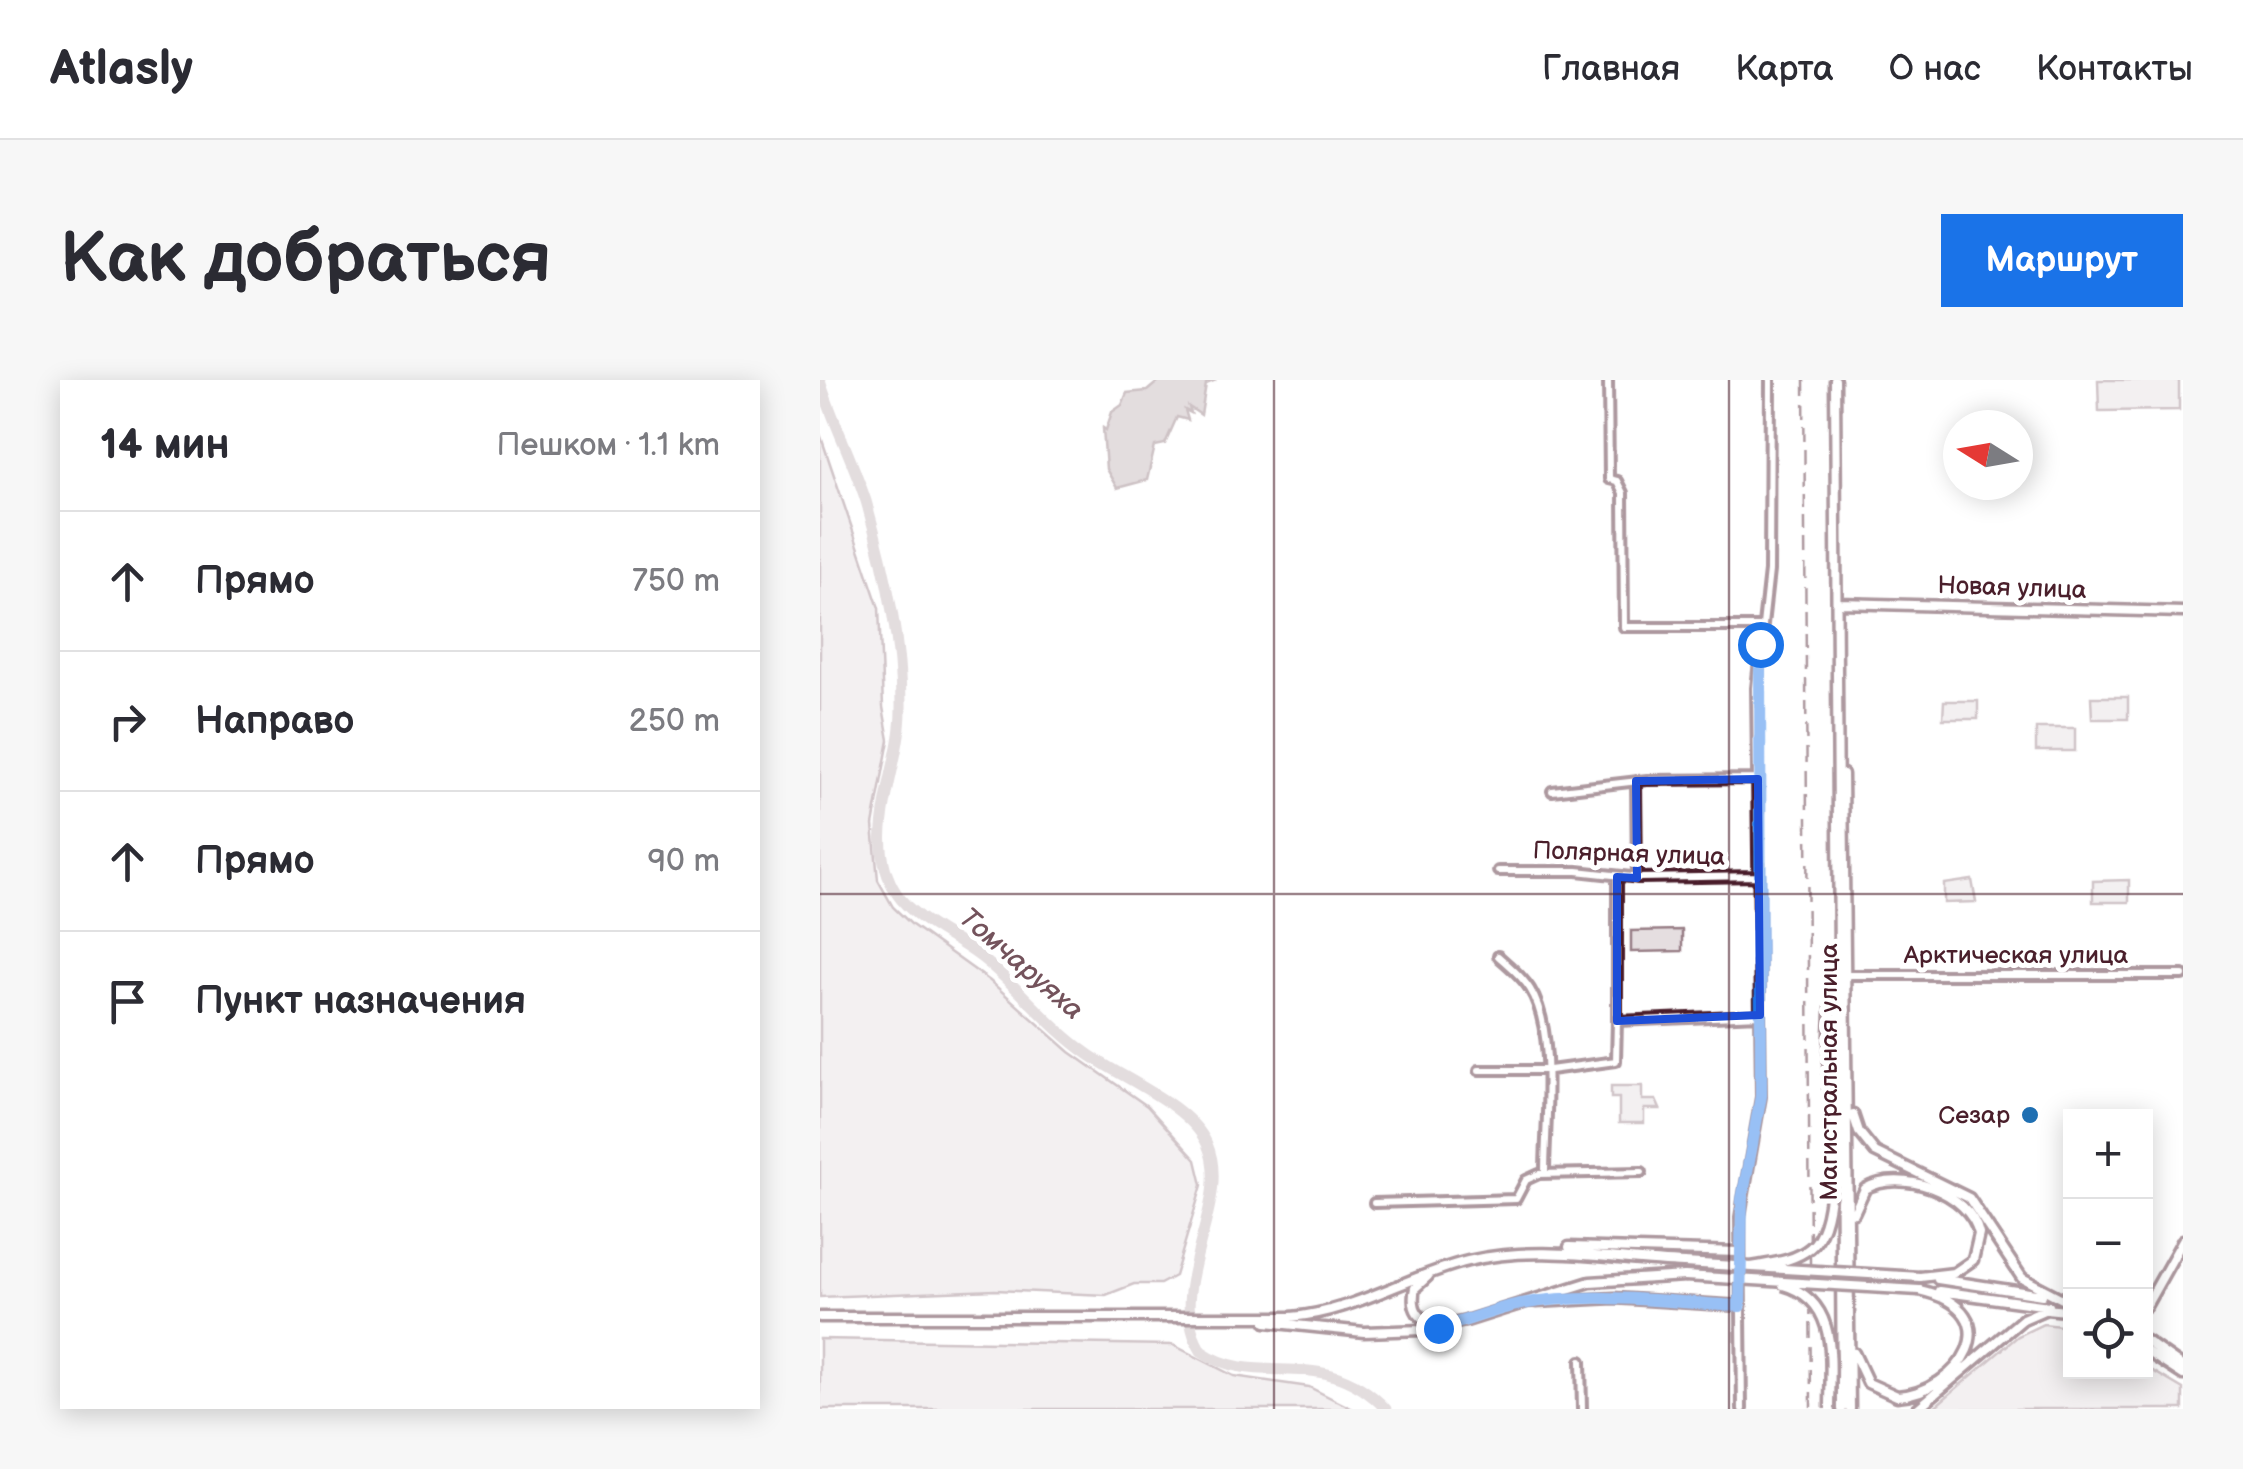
<!DOCTYPE html>
<html lang="ru">
<head>
<meta charset="utf-8">
<style>
	:root { --surface:#fff; --page:#f7f7f7; --text:#2b2b33; --muted:#7c7c81; --line:#e1e1e2; --accent:#1a73e8 }
	body { margin:0; font-family:"Balsamiq Sans",sans-serif; background:var(--page); color:var(--text) }
	.controls { position:absolute; right:30px; bottom:30px; display:grid; overflow:hidden; border-radius:0px; box-shadow:0 5px 25px #0003 }
	.controls button { width:90px; height:90px; display:grid; place-items:center; padding:0; border:0; border-bottom:2px solid var(--line); background:var(--surface); color:var(--text); font:50px sans-serif }
	.compass { position:absolute; left:1123px; top:30px; width:90px; height:90px; border-radius:50%; background:var(--surface); box-shadow:0 5px 25px #0003; rotate:281deg }
	.stop { position:absolute; width:30px; height:30px; margin:-22px; border:8px solid #1a73e8; border-radius:50%; background:#fff }
	.stop.end { background:#1a73e8; border-color:#fff; box-shadow:0 2px 10px #0008 }
	.list { margin:0; padding:0; list-style:none }
	h2 { display:flex; justify-content:space-between; align-items:center; height:130px; margin:0; padding:0 40px; font-size:42px }
	h2 small { font-size:32px; font-weight:400; color:var(--muted) }
	.list li { display:grid; grid-template-columns:65px 1fr auto; gap:30px; align-items:center; box-sizing:border-box; height:140px; padding:0 40px; border-top:2px solid var(--line) }
	.list b { display:block; font-size:38px; white-space:nowrap }
	.list em { font-size:32px; font-style:normal; color:var(--muted) }
	.icon { flex:none; width:55px; height:55px; fill:none; stroke:currentColor; stroke-width:2; stroke-linecap:round; stroke-linejoin:round }
	.map { position:relative; flex:none; width:1363px; height:1029px; overflow:hidden; border-radius:0px }
	header { display:flex; align-items:center; gap:60px; box-sizing:border-box; height:140px; padding:0 50px; background:var(--surface); border-bottom:2px solid var(--line) }
	header strong { font-size:48px }
	nav { display:flex; gap:55px; margin-inline-start:auto; font-size:35px }
	.intro { display:flex; align-items:center; justify-content:space-between; box-sizing:border-box; height:240px; padding:0 60px }
	h1 { margin:0; font-size:70px }
	.button { padding:25px 45px; border-radius:0px; background:var(--accent); color:#fff; font-size:35px; font-weight:700 }
	main { display:flex; gap:60px; padding:0 60px }
	aside { flex:1; background:var(--surface); border-radius:0px; box-shadow:0 5px 25px #0003 }
	.map>svg:first-child { display:block }
	.green { fill:#e5dee0; stroke:#987e86; stroke-width:2.5 }
	.water { fill:#c1b3b6; stroke:#91787e; stroke-width:2.5 }
	.lines { fill:none; stroke-linecap:round; stroke-linejoin:round }
	.river { stroke:#c1b3b6; stroke-width:11 }
	.minor-casing { stroke:#4a1f2b; stroke-width:14 }
	.major-casing { stroke:#4a1f2b; stroke-width:15 }
	.minor { stroke:#fff; stroke-width:6 }
	.major { stroke:#fff; stroke-width:8 }
	.rail { stroke:#4a1f2b; stroke-width:2.5; stroke-dasharray:15 8; stroke-linecap:butt }
	.major-bridge-casing { stroke:#4a1f2b; stroke-width:15; stroke-linecap:butt }
	.major-bridge { stroke:#fff; stroke-width:8 }
	.route { stroke:#1a73e8; stroke-width:12 }
	.marked { fill:none; stroke:#1d4ed8; stroke-width:8; stroke-linejoin:round }
	.grid { fill:none; stroke:#4a1f2b; stroke-width:2.5; stroke-opacity:0.55 }
	.poi-dot { fill:#1f6fb2; stroke:#fff; stroke-width:4 }
	.labels { text-anchor:middle; dominant-baseline:central; stroke-width:10; stroke-linejoin:round; paint-order:stroke }
	.street-label { font-size:25px; fill:#4a1f2b; stroke:#fff }
	.poi-label { font-size:25px; fill:#4a1f2b; stroke:#fff; text-anchor:end }
	.water-label { font-size:28px; font-style:italic; fill:#74535c; stroke:#fff }
</style>
</head>
<body>
<header>
<strong>Atlasly</strong>
<nav><a>Главная</a><a>Карта</a><a>О нас</a><a>Контакты</a></nav>
</header>
<div class="intro"><h1>Как добраться</h1><a class="button">Маршрут</a></div>
<main>
<aside>
<h2>14 мин<small>Пешком · 1.1 km</small></h2>
<ul class="list">
<li><svg class="icon" aria-label="ahead" viewBox="0 0 24 24"><path d="M12 20V5M6 11l6-6 6 6"/></svg><div><b>Прямо</b></div><em>750 m</em></li>
<li><svg class="icon" aria-label="right" viewBox="0 0 24 24"><path d="M7 20v-9h11M14 6l5 5-5 5"/></svg><div><b>Направо</b></div><em>250 m</em></li>
<li><svg class="icon" aria-label="ahead" viewBox="0 0 24 24"><path d="M12 20V5M6 11l6-6 6 6"/></svg><div><b>Прямо</b></div><em>90 m</em></li>
<li><svg class="icon" aria-label="arrive" viewBox="0 0 24 24"><path d="M6 21V4h12l-3 4 3 4H6"/></svg><div><b>Пункт назначения</b></div></li>
</ul>
</aside>
<div class="map">
<svg width="1363" height="1029" viewBox="0 0 1363 1029">
	<rect width="100%" height="100%" fill="#fff"/>
	<filter id="ink" filterUnits="userSpaceOnUse"><feTurbulence type="fractalNoise" baseFrequency=".01" numOctaves="2"/><feDisplacementMap in="SourceGraphic" scale="20" xChannelSelector="R" yChannelSelector="G"/><feConvolveMatrix kernelMatrix="1 2 1 2 8 2 1 2 1" color-interpolation-filters="sRGB"/></filter>
	<g filter="url(#ink)">
		<path class="green" d="M1278 0H1359V30L1279 31Z
			M0 54 59 228 63 327 69 360 53 445 58 500 73 527 92 545 170 601 250 672 327 726 376 780 382 805 355 896 340 904H314L286 915 175 910 0 917Z
			M1308 317V339H1272L1271 317Z
			M1124 321H1158V339H1123Z
			M1216 348H1255V371H1216Z
			M1152 500 1156 522 1124 523V504Z
			M1309 500V522H1273V501Z
			M862 550V571L811 572V551Z
			M791 706H822V720H836L840 729H824V743H799V718H791Z
			M1223 944 1250 947V992H1326V987L1363 1009V1029H1112L1198 956Z
			M0 959 353 965 414 996 489 1007 533 1029H0Z"/>
		<path class="water" d="M340 0H396L386 4 381 35 369 27 371 33 365 30 368 40 357 37 345 64 335 66 327 100 297 108 286 89 283 48 286 50 292 32 302 25 307 13 327 11Z"/>
		<g class="lines">
			<path class="river" d="M0 1C13 42 33 81 46 121 65 187 82 261 81 330 81 390 40 458 77 514 95 541 136 557 162 578 199 607 229 647 268 674 303 699 370 725 387 764 414 824 342 907 381 971 441 1012 501 961 566 1029"/>
			<g class="minor-casing">
				<path id="minor" d="M788 0 789 99 797 101 803 113 804 247H942
					M816 401 817 498
					M732 411 827 400 938 399
					M678 491H757L820 498 939 496
					M678 576C689 586 702 596 710 609 737 651 725 743 725 793
					M1029 595H1363
					M797 641V497
					M659 690H730L796 681 797 641 940 635
					M554 823 696 819 706 800 719 794 822 792
					M761 981 762 1029
					M922 1029 920 837 941 717 936 308 949 191 950 0"/>
			</g>
			<g class="major-casing">
				<path id="major" d="M1015 0 1022 1029
					M1019 223 1363 232
					M1023 394 1030 1029
					M1008 694 1014 570
					M1033 734 1039 752 1055 772 1149 818 1202 898 1250 923
					M1034 833 1045 809C1080 788 1150 812 1159 854L1153 880 1134 893 1100 897
					M749 867 919 872
					M608 896 595 908C590 929 599 942 620 945
					M1118 899 1222 915
					M1119 911 1229 926
					M716 922 794 918 921 926
					M1326 926 1363 860
					M0 937H471C534 932 587 896 648 881 721 864 790 880 864 883
					M446 942 544 952 603 950 646 941 770 902 865 896
					M1326 961 1363 987
					M1326 971 1363 995
					M1034 973 1048 1003 1077 1016C1137 1013 1196 932 1099 910
					M1097 1029 1203 939 1226 929 1246 931"/>
			</g>
			<use href="#minor" class="minor"/>
			<use href="#major" class="major"/>
			<path class="rail" d="M984 0 991 1029"/>
			<g class="major-bridge-casing">
				<path id="major-bridge" d="M864 883 1100 897
					M931 887C951 883 973 882 990 868 1023 841 1009 735 1008 694
					M865 896 1099 910
					M963 905C1020 921 1010 981 1010 1029"/>
			</g>
			<use href="#major-bridge" class="major-bridge"/>
		</g>
	</g>
	<g class="lines" filter="url(#ink)">
		<path class="route" d="M618 948C646 942 673 929 701 924 773 911 848 922 920 926L922 819 941 716 940 264"/>
	</g>
	<path d="M0 0H1363V1029H0ZM938 399 940 635 797 641V497L817 498 816 401Z" fill="#fff" fill-opacity=".55" fill-rule="evenodd"/>
	<path class="marked" d="M938 399 940 635 797 641V497L817 498 816 401Z"/>
	<path class="grid" d="M454 0V1029M909 0V1029M0 514H1363"/>
	<circle class="poi-dot" cx="1210" cy="735" r="10"/>
	<g class="labels">
		<g class="street-label">
			<text transform="translate(1192 208) rotate(2)">Новая улица</text>
			<text transform="translate(809 474) rotate(2)">Полярная улица</text>
			<text x="1196" y="575">Арктическая улица</text>
			<text transform="translate(1009 692) rotate(-90)">Магистральная улица</text>
		</g>
		<g class="poi-label">
			<text x="1190" y="735">Сезар</text>
		</g>
		<g class="water-label">
			<text transform="translate(201 584) rotate(41)">Томчаруяха</text>
		</g>
	</g>
</svg>
<div class="controls">
<button>+</button>
<button>−</button>
<button><svg class="icon" aria-label="locate" viewBox="0 0 24 24"><circle cx="12" cy="12" r="6"/><path d="M12 2v4M12 18v4M2 12h4M18 12h4"/></svg></button>
</div>
<svg class="compass" viewBox="-18 -18 36 36"><path d="M0-13l5 13h-10z" fill="#e53935"/><path d="M0 13l5-13h-10z" fill="#7c7c81"/></svg>
<div class="stop" style="left:940px;top:264px"></div>
<div class="stop end" style="left:618px;top:948px"></div>
</div>
</main>
</body>
</html>
